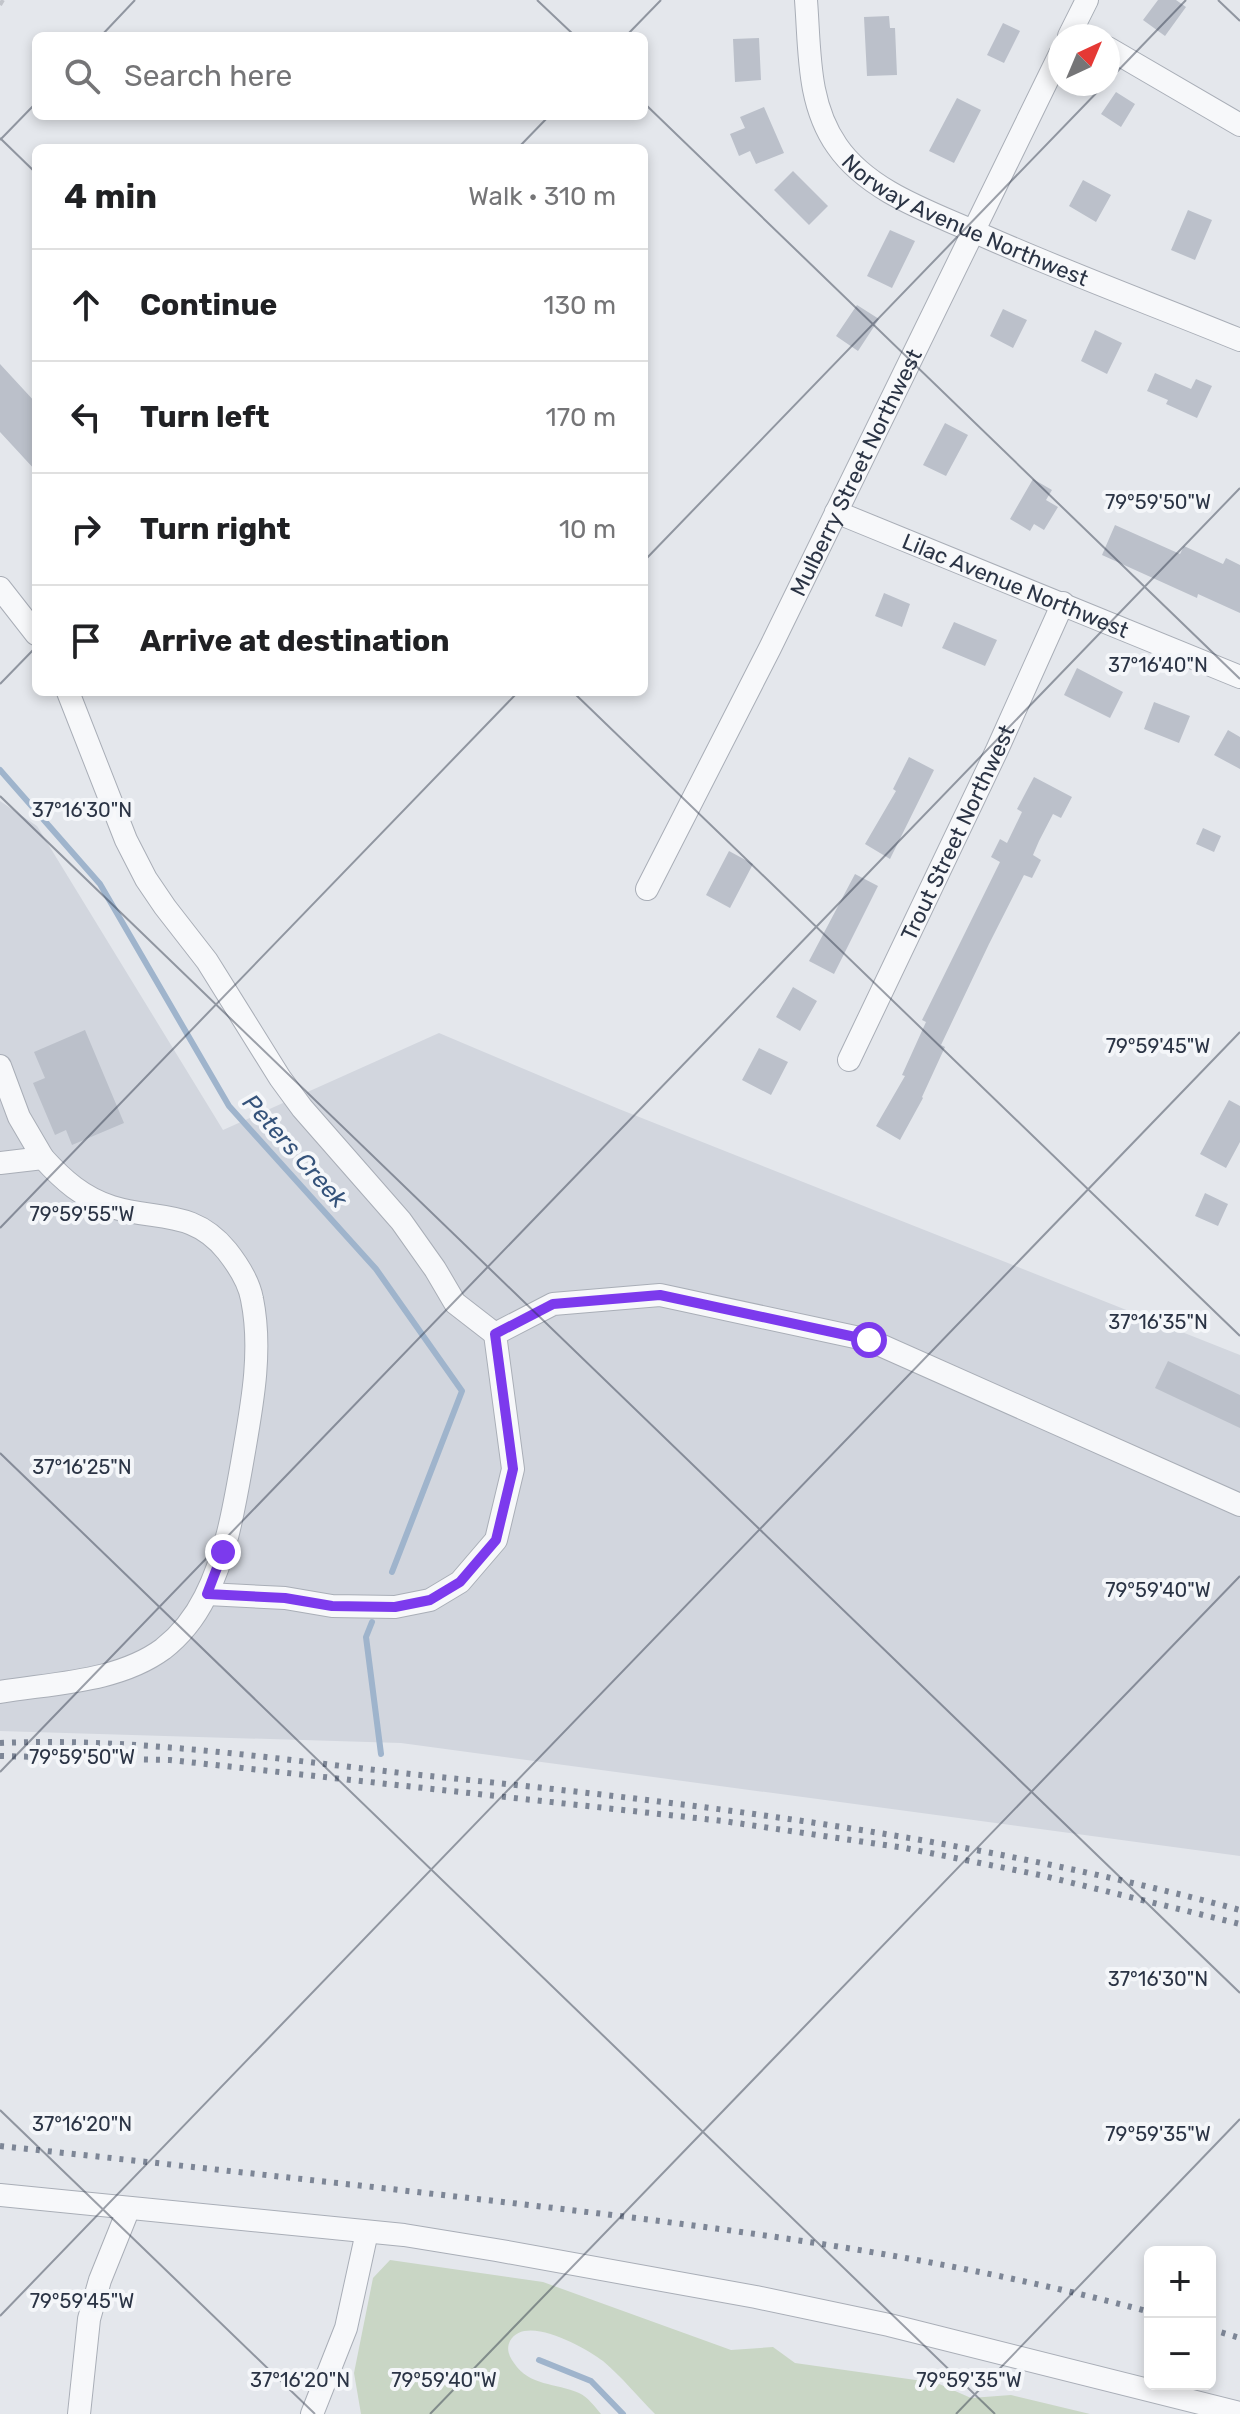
<!DOCTYPE html>
<html lang="en">
<head>
<meta charset="utf-8">
<style>
	:root { --surface:#fff; --page:#f6f6f6; --text:#202124; --muted:#757577; --line:#e0e0e0 }
	body { margin:0; font-family:Rubik,sans-serif; background:var(--page); color:var(--text) }
	.controls { position:absolute; right:24px; bottom:24px; display:grid; overflow:hidden; border-radius:12px; box-shadow:0 4px 12px #0003 }
	.controls button { width:72px; height:72px; display:grid; place-items:center; padding:0; border:0; border-bottom:2px solid var(--line); background:var(--surface); color:var(--text); font:40px sans-serif }
	.compass { position:absolute; left:1048px; top:24px; width:72px; height:72px; border-radius:50%; background:var(--surface); box-shadow:0 4px 12px #0003; rotate:44deg }
	.stop { position:absolute; width:24px; height:24px; margin:-18px; border:6px solid #7c3aed; border-radius:50%; background:#fff }
	.stop.end { background:#7c3aed; border-color:#fff; box-shadow:0 2px 8px #0008 }
	.list { margin:0; padding:0; list-style:none }
	h2 { display:flex; justify-content:space-between; align-items:center; height:104px; margin:0; padding:0 32px; font-size:34px }
	h2 small { font-size:26px; font-weight:400; color:var(--muted) }
	.list li { display:grid; grid-template-columns:52px 1fr auto; gap:24px; align-items:center; box-sizing:border-box; height:112px; padding:0 32px; border-top:2px solid var(--line) }
	.list b { display:block; font-size:30px; white-space:nowrap }
	.list em { font-size:26px; font-style:normal; color:var(--muted) }
	.icon { flex:none; width:44px; height:44px; fill:none; stroke:currentColor; stroke-width:2; stroke-linecap:round; stroke-linejoin:round }
	.map { position:relative; flex:none; width:1240px; height:2414px; overflow:hidden }
	.search { position:absolute; background:var(--surface); box-shadow:0 4px 12px #0003; left:32px; top:32px; width:616px; height:88px; display:flex; align-items:center; gap:20px; box-sizing:border-box; padding:0 28px; border-radius:12px; color:var(--muted); font-size:30px }
	.panel { position:absolute; background:var(--surface); box-shadow:0 4px 12px #0003; left:32px; top:144px; width:616px; height:552px; border-radius:12px }
	.map>svg:first-child { display:block }
	.built { fill:#d2d6de }
	.green { fill:#c9d6c5 }
	.lines { fill:none; stroke-linecap:round; stroke-linejoin:round }
	.stream { stroke:#9fb4cc; stroke-width:6 }
	.building { fill:#bbc0ca }
	.minor-casing { stroke:#a9aeb7; stroke-width:24 }
	.path { stroke:#c2c5cb; stroke-width:4; stroke-dasharray:6 6; stroke-linecap:butt }
	.minor { stroke:#f7f8fa; stroke-width:22 }
	.rail { stroke:#7d8696; stroke-width:6; stroke-dasharray:4 8; stroke-linecap:butt }
	.route { stroke:#7c3aed; stroke-width:10 }
	.ticks { fill:none; stroke:#2b3445; stroke-width:2; stroke-opacity:0.45 }
	.labels { text-anchor:middle; dominant-baseline:central; stroke-width:8; stroke-linejoin:round; paint-order:stroke }
	.street-label { font-size:22px; fill:#2b3445; stroke:#f4f6f9 }
	.water-label { font-size:24px; font-style:italic; fill:#34527a; stroke:#f4f6f9 }
	.ticks-label { font-size:20px; text-anchor:middle; fill:#2b3445; stroke:#f4f6f9; stroke-width:8; stroke-linejoin:round; paint-order:stroke }
</style>
</head>
<body>
<div class="map">
<svg width="1240" height="2414" viewBox="0 0 1240 2414">
	<rect width="100%" height="100%" fill="#e4e7ec"/>
	<path class="built" d="M0 801 37 826 223 1130 439 1033 619 1109 1240 1355V1856L401 1743 0 1731Z"/>
	<path class="green" d="M390 2260 543 2282 731 2350 773 2347 795 2363 937 2383 971 2398 1011 2395 1090 2414H655C638 2397 622 2377 603 2361 586 2348 525 2313 510 2341 506 2349 509 2356 514 2363 529 2386 556 2383 579 2393 588 2397 595 2407 601 2414H361L354 2373 373 2278Z"/>
	<g class="lines">
		<path class="stream" d="M0 770 100 884 229 1106 376 1269 462 1391 392 1572
			M372 1622 366 1637 381 1754
			M539 2360 591 2381 623 2414"/>
	</g>
	<path class="building" d="M1158 0H1176L1186 7 1165 36 1143 20Z
		M889 16 890 28H895L897 75 867 76 864 17Z
		M1003 23 1020 31 1004 63 987 55Z
		M759 38 761 80 735 82 733 39Z
		M1116 92 1135 104 1121 127 1101 114Z
		M957 98 981 110 954 163 929 151Z
		M764 107 784 153 756 164 750 151 739 156 730 134 745 128 740 117Z
		M793 171 828 206 809 225 774 190Z
		M1083 180 1111 195 1096 222 1069 206Z
		M1188 210 1212 220 1195 260 1171 250Z
		M890 230 915 241 892 288 867 276Z
		M857 305 879 319 858 351 836 336Z
		M1003 309 1027 320 1013 348 990 336Z
		M1095 330 1122 343 1107 374 1081 361Z
		M0 364 36 403V471L0 432Z
		M1155 373 1191 389 1196 379 1212 386 1197 418 1166 404 1168 400 1147 391Z
		M945 423 968 435 946 476 923 465Z
		M1033 479 1052 490 1046 500 1058 507 1044 530 1034 524 1030 531 1010 519Z
		M1115 525 1180 554 1184 546 1223 564 1226 558 1240 565V613L1198 594 1197 598 1102 555Z
		M884 593 910 604 902 627 875 616Z
		M954 622 997 640 985 666 942 648Z
		M1077 668 1123 692 1110 718 1064 695Z
		M1154 702 1190 716 1179 743 1144 729Z
		M1228 730 1240 737V769L1214 755Z
		M909 757 934 770 890 859 865 844 896 791 893 789Z
		M1034 777 1072 797 1061 818 1053 814 1039 841 1033 855 1041 860 1032 878 1024 875 989 944 941 1045 945 1047 922 1097 923 1098 900 1140 876 1126 905 1076 902 1075 926 1022 922 1020 1000 862 991 857 1000 839 1007 843 1022 812 1017 809Z
		M1203 828 1221 836 1214 852 1196 844Z
		M729 851 753 864 730 908 706 895Z
		M855 874 878 886 834 974 809 961Z
		M793 987 817 1001 800 1031 776 1017Z
		M85 1030 124 1123 72 1145 66 1130 55 1135 33 1083 45 1078 34 1052Z
		M759 1048 788 1062 771 1095 742 1080Z
		M1229 1100 1240 1106V1142L1226 1168 1200 1154Z
		M1205 1193 1228 1204 1218 1226 1195 1216Z
		M1168 1361 1240 1395V1428L1155 1388Z"/>
	<g class="lines">
		<g class="minor-casing">
			<g id="minor">
				<path id="s1" d="M806 0C810 51 807 103 837 146 868 191 928 211 975 232 1062 271 1152 304 1240 340"/>
				<path d="M1069 36 1087 0"/>
				<path d="M1108 48 1240 125"/>
				<path id="s2" d="M836 512 1240 677"/>
				<path d="M0 588 36 634"/>
				<path d="M68 692 126 840 146 879 165 907 207 961 280 1078 302 1108 401 1221 435 1269 455 1303 495 1334"/>
				<path id="s3" d="M647 889 770 648 1060 54"/>
				<path id="s4" d="M849 1060 997 750 1063 603"/>
				<path d="M0 1066 19 1117 43 1158"/>
				<path d="M0 1163 43 1158C63 1180 83 1198 112 1207 157 1221 193 1209 227 1251 238 1265 249 1282 252 1299 263 1353 251 1410 242 1463 234 1508 226 1556 205 1597 195 1617 181 1635 163 1649 118 1682 54 1683 0 1692"/>
				<path d="M207 1594 285 1598 332 1606 395 1607 430 1600 460 1582 496 1540 513 1469 495 1334 553 1304 660 1295 869 1340 1240 1505"/>
				<path d="M0 2195 404 2235 496 2250 756 2297 889 2325 1240 2413"/>
				<path d="M79 2414 89 2319 100 2280 129 2208"/>
				<path d="M312 2414 346 2328 367 2232"/>
			</g>
		</g>
		<path class="path" d="M0 5 3 0"/>
		<use href="#minor" class="minor"/>
		<path class="rail" d="M0 1743C140 1737 281 1760 420 1775 698 1803 970 1837 1240 1910
			M0 1756 170 1760 723 1821 905 1848 1040 1875 1240 1924
			M0 2146C185 2166 369 2186 554 2208 754 2232 955 2259 1150 2312
			M1210 2329 1240 2338"/>
	</g>
	<g class="lines">
		<path class="route" d="M223 1552 207 1594 285 1598 332 1606 395 1607 430 1600 460 1582 496 1540 513 1469 495 1334 553 1304 660 1295 869 1340"/>
	</g>
	<path class="ticks" d="M537 0 575 36M1218 0 1240 21M101 36 135 0M626 36 661 0M1108 81 1186 0M644 103 1240 679M0 138 36 173M0 140 36 103M518 148 549 116M644 561 1105 84M0 684 36 647M573 692 1240 1336M0 796 1240 1993M0 1228 518 692M0 1453 995 2414M0 1772 1240 488M0 2110 315 2414M0 2316 1240 1032M430 2414 1240 1576M956 2414 1240 2119"/>
	<g class="labels">
		<g class="street-label">
			<text stroke="none"><textPath href="#s1" startOffset="302">Norway Avenue Northwest</textPath></text>
			<text stroke="none"><textPath href="#s3" startOffset="466">Mulberry Street Northwest</textPath></text>
			<text stroke="none"><textPath href="#s2" startOffset="194">Lilac Avenue Northwest</textPath></text>
			<text stroke="none"><textPath href="#s4" startOffset="252">Trout Street Northwest</textPath></text>
		</g>
		<g class="water-label">
			<text transform="translate(295 1151) rotate(48)">Peters Creek</text>
		</g>
	</g>
	<g class="ticks-label">
		<text x="1158" y="509">79°59'50"W</text>
		<text x="1158" y="672">37°16'40"N</text>
		<text x="82" y="817">37°16'30"N</text>
		<text x="1158" y="1053">79°59'45"W</text>
		<text x="82" y="1221">79°59'55"W</text>
		<text x="1158" y="1329">37°16'35"N</text>
		<text x="82" y="1474">37°16'25"N</text>
		<text x="1158" y="1597">79°59'40"W</text>
		<text x="82" y="1764">79°59'50"W</text>
		<text x="1158" y="1986">37°16'30"N</text>
		<text x="82" y="2131">37°16'20"N</text>
		<text x="1158" y="2141">79°59'35"W</text>
		<text x="82" y="2308">79°59'45"W</text>
		<text x="444" y="2387">79°59'40"W</text>
		<text x="969" y="2387">79°59'35"W</text>
		<text x="300" y="2387">37°16'20"N</text>
	</g>
</svg>
<div class="controls">
<button>+</button>
<button>−</button>
</div>
<svg class="compass" viewBox="-18 -18 36 36"><path d="M0-13l5 13h-10z" fill="#e53935"/><path d="M0 13l5-13h-10z" fill="#757577"/></svg>
<div class="stop" style="left:869px;top:1340px"></div>
<div class="stop end" style="left:223px;top:1552px"></div>
<div class="search"><svg class="icon" aria-label="search" viewBox="0 0 24 24"><circle cx="10" cy="10" r="6"/><path d="M15 15l6 6"/></svg>Search here</div>
<section class="panel">
<h2>4 min<small>Walk · 310 m</small></h2>
<ul class="list">
<li><svg class="icon" aria-label="ahead" viewBox="0 0 24 24"><path d="M12 20V5M6 11l6-6 6 6"/></svg><div><b>Continue</b></div><em>130 m</em></li>
<li><svg class="icon" aria-label="left" viewBox="0 0 24 24"><path d="M17 20v-9H6M10 6l-5 5 5 5"/></svg><div><b>Turn left</b></div><em>170 m</em></li>
<li><svg class="icon" aria-label="right" viewBox="0 0 24 24"><path d="M7 20v-9h11M14 6l5 5-5 5"/></svg><div><b>Turn right</b></div><em>10 m</em></li>
<li><svg class="icon" aria-label="arrive" viewBox="0 0 24 24"><path d="M6 21V4h12l-3 4 3 4H6"/></svg><div><b>Arrive at destination</b></div></li>
</ul>
</section>
</div>
</body>
</html>
